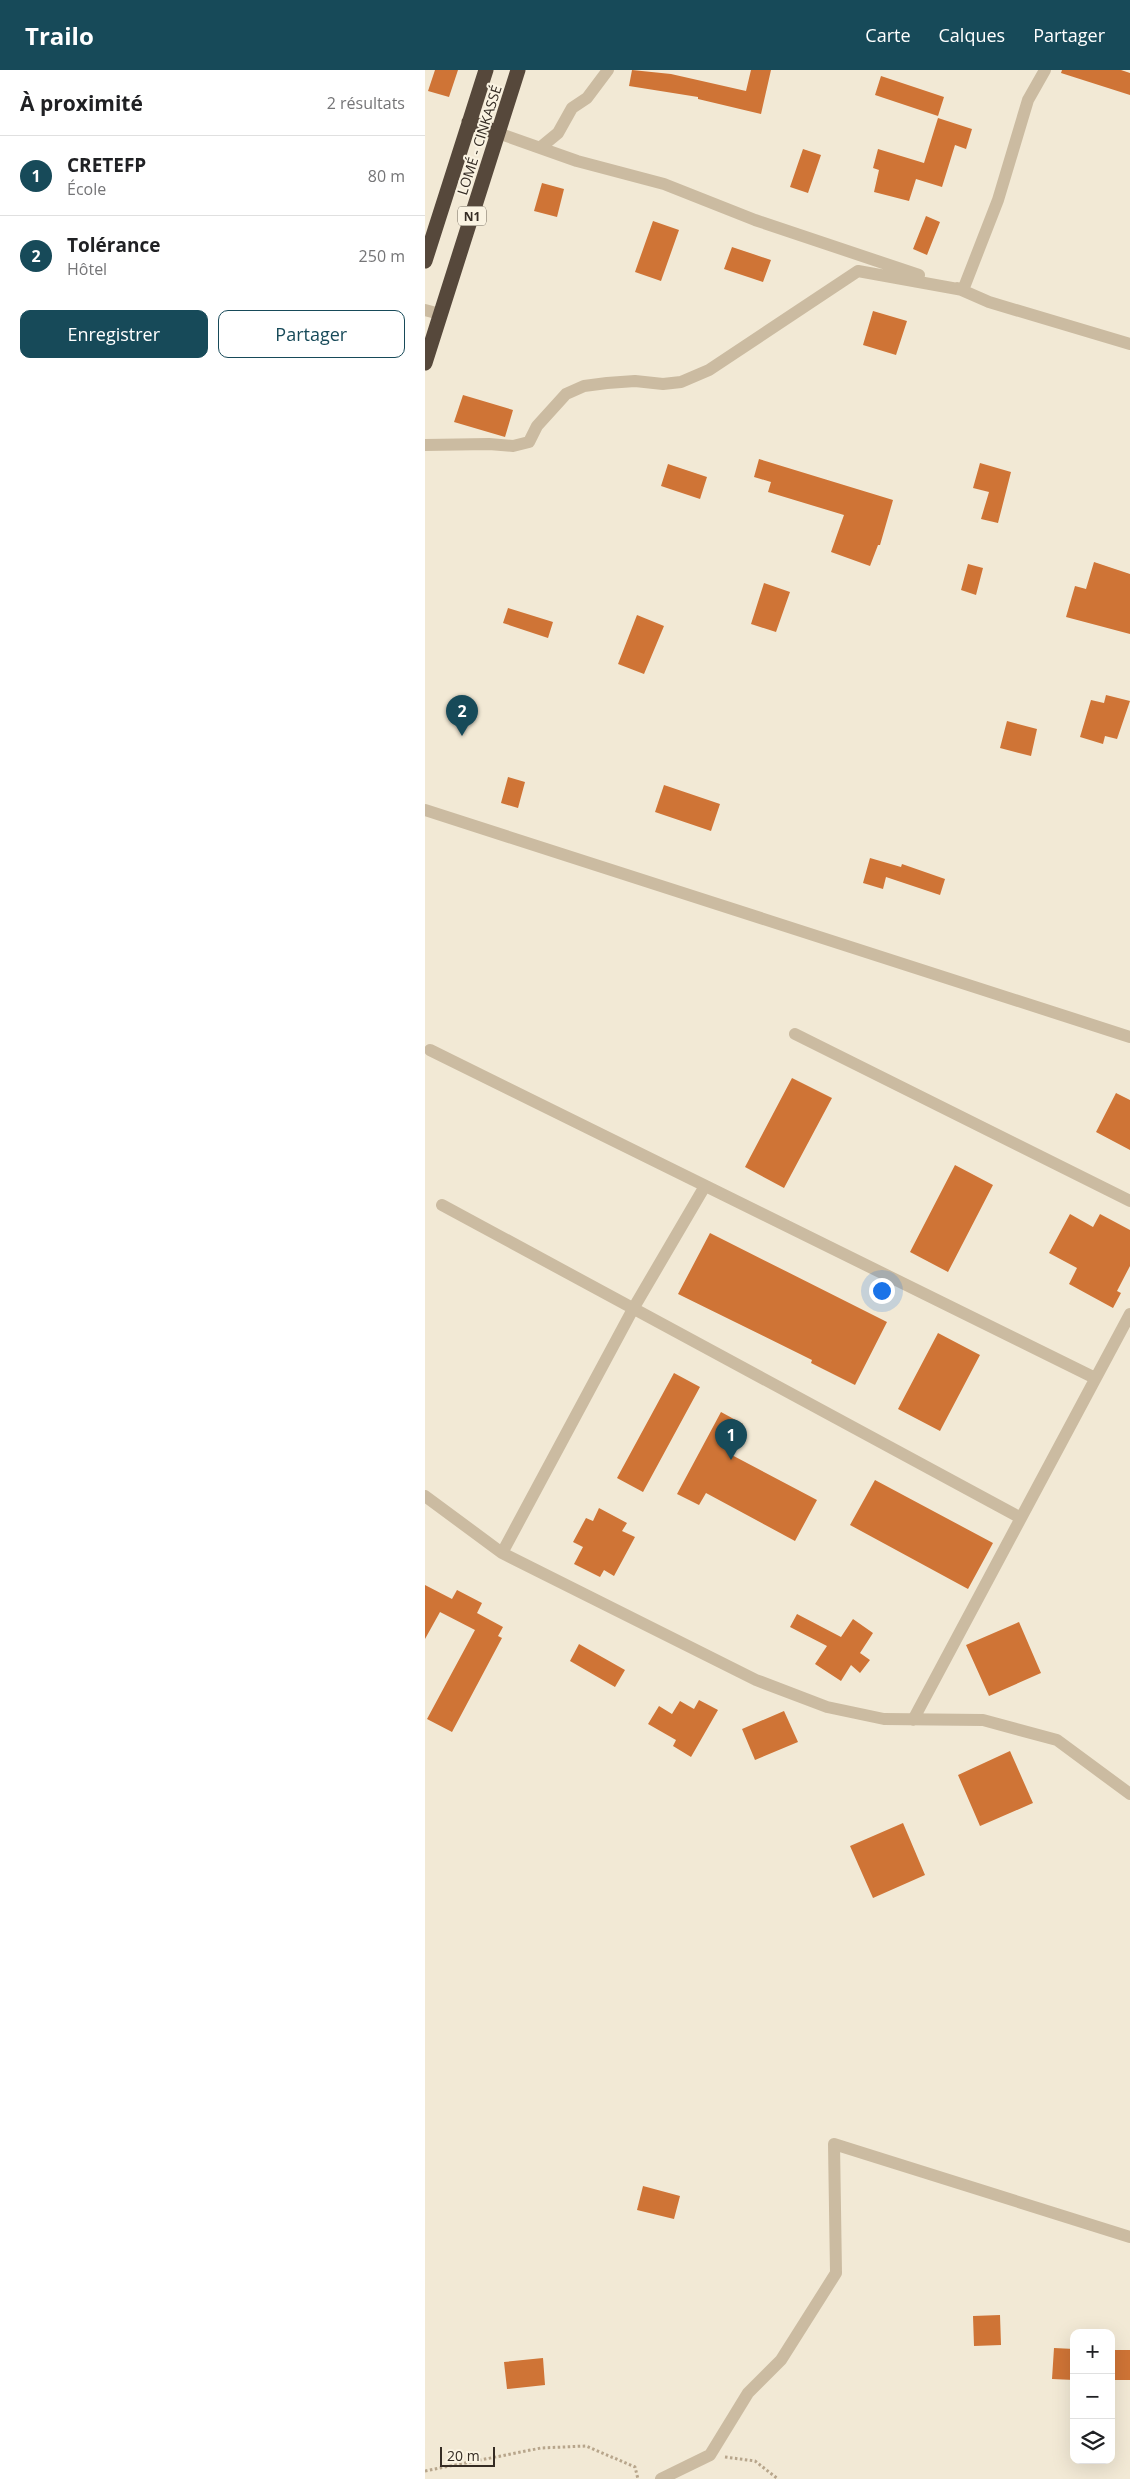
<!DOCTYPE html>
<html lang="fr">
<head>
<meta charset="utf-8">
<style>
	:root { --surface:#fff; --page:#f2f2f2; --text:#202124; --muted:#757577; --line:#e0e0e0; --accent:#174a59 }
	body { margin:0; font-family:"Open Sans",sans-serif; background:var(--page); color:var(--text) }
	.controls { position:absolute; right:15px; bottom:15px; display:grid; overflow:hidden; border-radius:10px; box-shadow:0 5px 20px #0002 }
	.controls button { width:45px; height:45px; display:grid; place-items:center; padding:0; border:0; border-bottom:1px solid var(--line); background:var(--surface); color:var(--text); font:25px sans-serif }
	.scale { position:absolute; left:15px; bottom:12px; width:55px; box-sizing:border-box; padding-left:5px; border:2px solid #352c24; border-top:0; font-size:14px; line-height:18px; white-space:nowrap; color:#352c24; -webkit-text-stroke:4px #faf3e2; paint-order:stroke }
	.you { position:absolute; left:456px; top:1220px; width:18px; height:18px; margin:-12px; border:4px solid #fff; border-radius:50%; background:#1a73e8; box-shadow:0 0 0 8px #1a73e833 }
	.badge { display:grid; place-items:center; width:32px; height:32px; border-radius:50%; background:var(--accent); color:#fff; font-size:16px; font-weight:700 }
	.pin { position:absolute; translate:-50% -41px; filter:drop-shadow(0 1px 2px #0008) }
	.pin::after { content:''; position:absolute; top:26px; width:18px; height:15px; background:inherit; clip-path:polygon(0 0,100% 0,50% 100%) }
	.list { margin:0; padding:0; list-style:none }
	h2 { display:flex; justify-content:space-between; align-items:center; height:65px; margin:0; padding:0 20px; font-size:21px }
	h2 small { font-size:16px; font-weight:400; color:var(--muted) }
	.list li { display:grid; grid-template-columns:32px 1fr auto; gap:15px; align-items:center; box-sizing:border-box; height:80px; padding:0 20px; border-top:1px solid var(--line) }
	.list b { display:block; font-size:19px; white-space:nowrap }
	.list p { margin:0; font-size:16px; white-space:nowrap; color:var(--muted) }
	.list em { font-size:16px; font-style:normal; color:var(--muted) }
	.actions { display:flex; gap:10px; padding:15px 20px }
	.actions a { flex:1; padding:11px 0; border:1px solid var(--accent); border-radius:10px; text-align:center; font-size:18px; color:var(--accent) }
	.actions .main { background:var(--accent); color:#fff }
	.icon { flex:none; width:28px; height:28px; fill:none; stroke:currentColor; stroke-width:2; stroke-linecap:round; stroke-linejoin:round }
	.map { position:relative; flex:none; width:705px; height:2409px; overflow:hidden }
	header { display:flex; align-items:center; gap:30px; box-sizing:border-box; height:70px; padding:0 25px; background:var(--accent); color:#fff }
	header strong { font-size:24px }
	nav { display:flex; gap:28px; margin-inline-start:auto; font-size:18px }
	main { display:flex }
	aside { flex:1; background:var(--surface) }
	.map>svg:first-child { display:block }
	.building { fill:#cf7436 }
	.lines { fill:none; stroke-linecap:round; stroke-linejoin:round }
	.path { stroke:#b7a58b; stroke-width:3; stroke-dasharray:2.5 2.5; stroke-linecap:butt }
	.minor { stroke:#cbbba1; stroke-width:12 }
	.highway { stroke:#56483b; stroke-width:15 }
	.labels { text-anchor:middle; dominant-baseline:central; stroke-width:4; stroke-linejoin:round; paint-order:stroke }
	.shield { fill:#faf3e2; stroke:#70685d; stroke-width:1 }
	.shield-label { font-size:12px; font-weight:bold; fill:#352c24 }
	.street-label { font-size:14px; fill:#352c24; stroke:#faf3e2 }
</style>
</head>
<body>
<header>
<strong>Trailo</strong>
<nav><a>Carte</a><a>Calques</a><a>Partager</a></nav>
</header>
<main>
<aside>
<h2>À proximité<small>2 résultats</small></h2>
<ul class="list">
<li><span class="badge">1</span><div><b>CRETEFP</b><p>École</p></div><em>80 m</em></li>
<li><span class="badge">2</span><div><b>Tolérance</b><p>Hôtel</p></div><em>250 m</em></li>
</ul>
<div class="actions"><a class="main">Enregistrer</a><a>Partager</a></div>
</aside>
<div class="map">
<svg width="705" height="2409" viewBox="0 0 705 2409">
	<rect width="100%" height="100%" fill="#f2e9d5"/>
	<path class="building" d="M10 0H33L24 27 3 21Z
		M207 0 246 4 321 21 326 0H346L336 44 273 29V27L204 16Z
		M637 0H696L705 3V25L636 3Z
		M456 6 519 27 513 46 450 25Z
		M513 48 547 59 541 79 530 75 517 117 491 109 484 131 449 122 454 100 448 98 453 79 499 93Z
		M378 79 396 85 383 123 365 117Z
		M117 113 139 119 132 147 109 141Z
		M501 146 515 152 502 185 488 179Z
		M228 151 254 160 236 211 210 202Z
		M307 177 346 190 338 212 299 199Z
		M448 241 482 251 471 285 438 275Z
		M38 325 88 340 80 367 29 352Z
		M334 389 468 430 455 475H453L445 496 406 482 419 445 343 422 346 412 329 407Z
		M555 393 586 402 573 453 556 449 564 422 548 418Z
		M243 394 282 407 275 429 236 416Z
		M669 492 705 504V564L641 547 650 516 661 519Z
		M543 494 558 498 551 525 536 520Z
		M339 513 365 522 351 562 326 554Z
		M83 538 128 552 123 568 78 553Z
		M212 545 239 556 219 604 193 594Z
		M681 625 705 631 692 669 680 666 678 674 655 667 666 630 679 633Z
		M582 651 612 659 606 686 575 678Z
		M83 707 100 712 93 738 76 733Z
		M239 715 295 734 286 761 230 742Z
		M445 788 476 797 477 794 520 809 515 825 461 807 458 819 438 813Z
		M367 1008 407 1028 359 1118 320 1097Z
		M691 1023 705 1030V1080L671 1062Z
		M530 1095 568 1115 523 1202 485 1182Z
		M645 1144 668 1157 675 1144 705 1160V1196L692 1221 696 1223 688 1238 644 1214 652 1198 624 1183Z
		M285 1163 462 1252 430 1315 386 1293 387 1290 253 1224Z
		M513 1263 555 1285 515 1361 473 1339Z
		M249 1303 275 1317 218 1422 192 1408Z
		M296 1342 318 1354 303 1383 392 1430 370 1471 281 1423 274 1435 252 1424Z
		M450 1410 568 1473 543 1519 425 1455Z
		M174 1438 202 1453 197 1461 210 1467 189 1506 179 1500 175 1507 149 1494 158 1477 148 1472 161 1448 168 1451Z
		M0 1515 27 1529 32 1520 57 1533 52 1543 78 1557 73 1566 77 1568 27 1662 2 1649 50 1560 15 1542 0 1569Z
		M372 1544 416 1567 428 1549 448 1563 435 1583 445 1590 435 1603 426 1595 416 1611 390 1594 402 1576 365 1557Z
		M594 1552 616 1603 564 1626 541 1575Z
		M154 1574 200 1600 190 1617 145 1591Z
		M274 1630 293 1640 266 1687 248 1676 251 1670 223 1654 234 1636 247 1644 255 1631 269 1639Z
		M359 1641 373 1672 330 1690 317 1659Z
		M585 1681 608 1733 555 1756 533 1705Z
		M478 1753 500 1805 448 1828 425 1776Z
		M218 2116 255 2126 249 2149 212 2140Z
		M575 2245 576 2275 549 2276 548 2246Z
		M629 2278 649 2279V2310L627 2309Z
		M687 2280H705V2310H688Z
		M118 2288 120 2315 82 2319 79 2292Z"/>
	<g class="lines">
		<path class="path" d="M300 2387 330 2391 353 2409
			M0 2401 116 2378 161 2376 210 2397 213 2409"/>
		<path class="minor" d="M73 63 152 91 239 114 330 150 494 205
			M116 77 133 63 147 38 162 28 183 0
			M532 218 564 232 705 274
			M0 240 15 244
			M0 375 64 374 88 376 104 372 112 356 141 324 159 316 182 313 210 311 238 314 256 312 284 300 433 201 538 220 573 130 603 30 620 0
			M0 740 705 967
			M370 964 705 1131
			M5 980 670 1308
			M17 1135 596 1448
			M0 1426 77 1483 331 1610 402 1637 459 1649 558 1650 632 1670 705 1724
			M77 1483 208 1239 280 1116
			M488 1650 705 1244
			M236 2409 285 2385 323 2323 356 2290 411 2203 409 2074 705 2167"/>
		<path class="highway" d="M44 52 73 63
			M0 191 61 0
			M0 293 93 0"/>
	</g>
	<g class="labels">
		<rect class="shield" x="33" y="136.5" width="28" height="19" rx="4"/>
		<g class="shield-label">
			<text x="47" y="146">N1</text>
		</g>
		<g class="street-label">
			<text transform="translate(54 70) rotate(-72)">LOMÉ - CINKASSÉ</text>
		</g>
	</g>
</svg>
<div class="controls">
<button>+</button>
<button>−</button>
<button><svg class="icon" aria-label="layers" viewBox="0 0 24 24"><path d="M12 4l9 5-9 5-9-5zM3 14l9 5 9-5"/></svg></button>
</div>
<div class="scale">20 m</div>
<div class="you"></div>
<div class="pin badge" style="left:306px;top:1390px">1</div>
<div class="pin badge" style="left:37px;top:666px">2</div>
</div>
</main>
</body>
</html>
